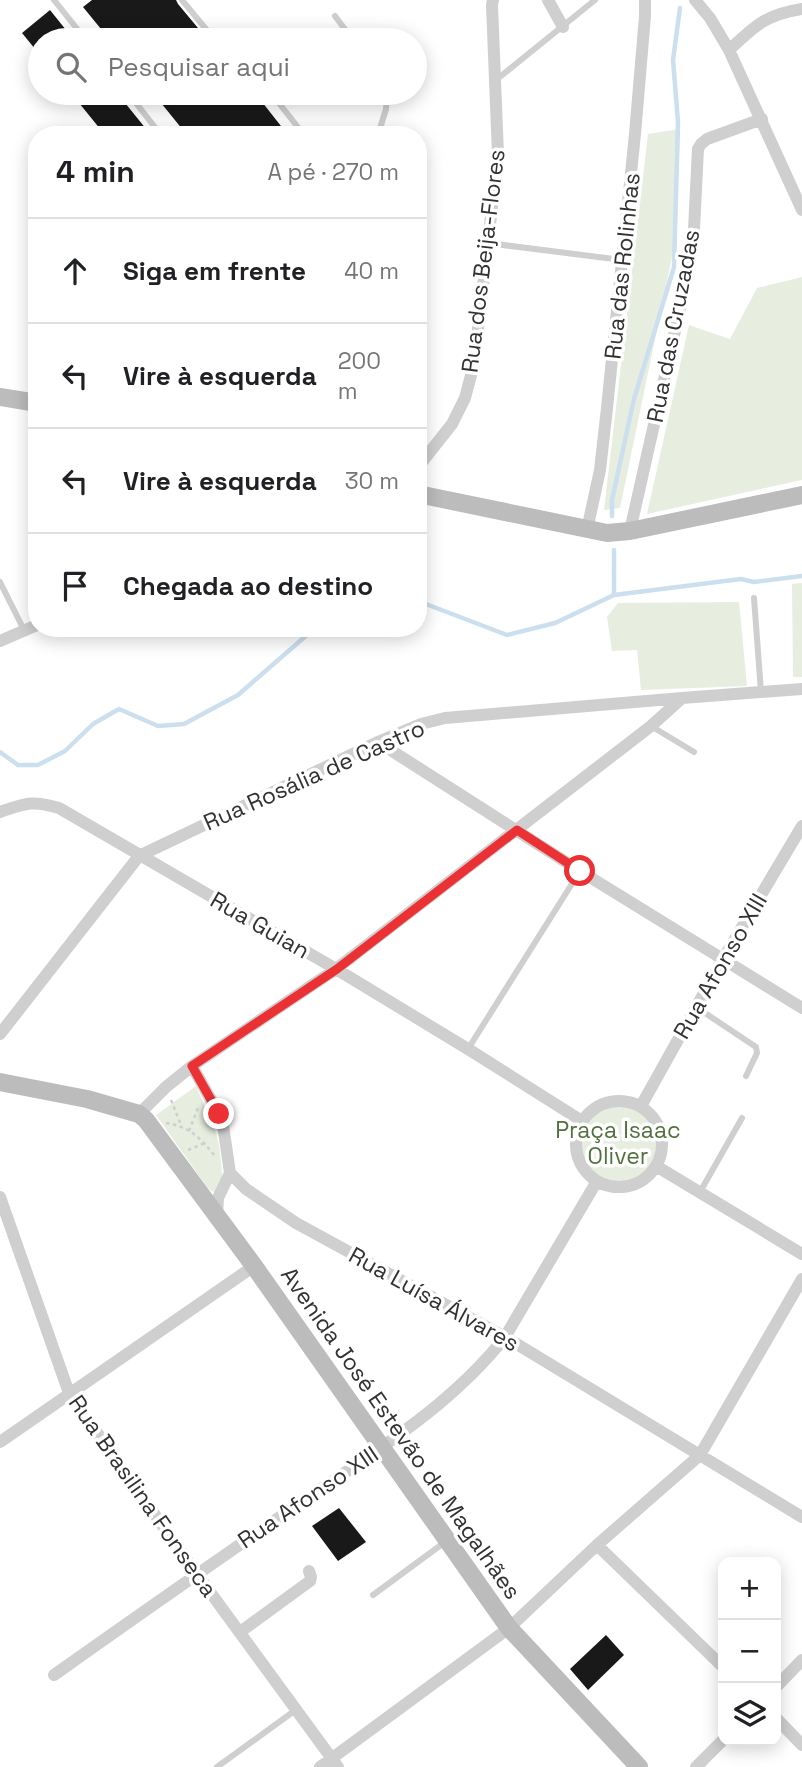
<!DOCTYPE html>
<html lang="pt">
<head>
<meta charset="utf-8">
<style>
	:root { --surface:#fff; --page:#f6f6f6; --text:#202124; --muted:#757577; --line:#e0e0e0 }
	body { margin:0; font-family:"Space Grotesk",sans-serif; background:var(--page); color:var(--text) }
	.controls { position:absolute; right:21px; bottom:21px; display:grid; overflow:hidden; border-radius:14px; box-shadow:0 4px 18px #0003 }
	.controls button { width:63px; height:63px; display:grid; place-items:center; padding:0; border:0; border-bottom:2px solid var(--line); background:var(--surface); color:var(--text); font:35px sans-serif }
	.stop { position:absolute; width:21px; height:21px; margin:-16px; border:5px solid #eb3134; border-radius:50%; background:#fff }
	.stop.end { background:#eb3134; border-color:#fff; box-shadow:0 2px 7px #0008 }
	.list { margin:0; padding:0; list-style:none }
	h2 { display:flex; justify-content:space-between; align-items:center; height:91px; margin:0; padding:0 28px; font-size:30px }
	h2 small { font-size:23px; font-weight:400; color:var(--muted) }
	.list li { display:grid; grid-template-columns:46px 1fr auto; gap:21px; align-items:center; box-sizing:border-box; height:105px; padding:0 28px; border-top:2px solid var(--line) }
	.list b { display:block; font-size:26px; white-space:nowrap }
	.list em { font-size:23px; font-style:normal; color:var(--muted) }
	.icon { flex:none; width:38px; height:38px; fill:none; stroke:currentColor; stroke-width:2; stroke-linecap:round; stroke-linejoin:round }
	.map { position:relative; flex:none; width:802px; height:1767px; overflow:hidden }
	.search { position:absolute; background:var(--surface); box-shadow:0 4px 18px #0003; left:28px; top:28px; width:399px; height:77px; display:flex; align-items:center; gap:18px; box-sizing:border-box; padding:0 24px; border-radius:38px; color:var(--muted); font-size:26px }
	.panel { position:absolute; background:var(--surface); box-shadow:0 4px 18px #0003; left:28px; top:126px; width:399px; height:511px; border-radius:28px }
	.map>svg:first-child { display:block }
	.green { fill:#e7eee0 }
	.lines { fill:none; stroke-linecap:round; stroke-linejoin:round }
	.stream { stroke:#ccdfee; stroke-width:4.5 }
	.building { fill:#191919 }
	.path { stroke:#cfcfcf; stroke-width:2.5; stroke-dasharray:3.5 3.5; stroke-linecap:butt }
	.lane { stroke:#cfcfcf; stroke-width:6 }
	.street { stroke:#cfcfcf; stroke-width:12 }
	.secondary { stroke:#bcbcbc; stroke-width:18 }
	.route { stroke:#eb3134; stroke-width:9 }
	.labels { text-anchor:middle; dominant-baseline:central; stroke-width:7; stroke-linejoin:round; paint-order:stroke }
	.street-label { font-size:23px; fill:#323232; stroke:#fff }
	.park-label { font-size:23px; fill:#51703c; stroke:#fff }
</style>
</head>
<body>
<div class="map">
<svg width="802" height="1767" viewBox="0 0 802 1767">
	<rect width="100%" height="100%" fill="#fff"/>
	<path class="green" d="M680 129 676 238 620 508 604 510 648 134Z
		M802 277V480L647 514 689 325 730 339 757 288Z
		M802 583V677H793L792 584Z
		M739 602 747 686 641 690 637 650 612 651 607 617 618 603Z
		M196 1086 215 1130 219 1144 223 1181 215 1192 211 1191 207 1187 156 1115Z
		M579 1143a39 39 0 1 1 78 0a39 39 0 1 1-78 0Z"/>
	<g class="lines">
		<path class="stream" d="M612 516V500L634 399 674 267 678 122 673 60 680 8
			M614 595V550
			M418 601 507 635 555 623 614 595 741 579 754 582 802 576
			M0 752 18 765H38L65 751 93 724 119 709 158 726 184 724 238 695 315 628"/>
	</g>
	<path class="building" d="M92 0H176L178 4 208 40H110L83 7Z
		M50 10 74 40H40V55L22 33Z
		M71 93H117L151 135H105Z
		M153 93H255L288 135H187Z
		M339 1508 366 1542 338 1561 312 1526Z
		M606 1635 624 1655 588 1690 570 1669Z"/>
	<g class="lines">
		<path class="path" d="M171 1100 181 1125
			M166 1123C188 1126 201 1138 214 1155
			M189 1131 199 1105
			M188 1150 205 1143"/>
		<path class="lane" d="M54 0 86 40
			M182 0 215 40
			M335 16 353 40
			M496 80 595 0
			M128 93 161 135
			M271 93 304 135
			M378 135 386 109 387 93
			M487 243 622 260
			M0 582 24 630
			M754 598 761 692
			M651 726 694 752
			M696 1007 756 1047 757 1053 746 1076
			M468 1049 580 871
			M700 1192 742 1118
			M373 1595 445 1542
			M217 1767 297 1709"/>
		<path class="street" d="M548 0 563 27
			M695 0 710 18 729 50 802 210
			M729 50C756 25 765 15 802 9
			M418 467 452 424 465 398 474 364 498 155 492 5 493 0
			M587 530 600 470 607 408 635 134 645 16V0
			M630 531 691 260 694 229 698 149 701 144 707 139 762 119
			M0 641 37 625
			M378 742 580 871 802 1008
			M0 812C26 803 32 800 59 808L336 969 468 1049 582 1121
			M0 1034 139 856 378 742 421 724 445 718 682 698 802 689
			M192 1066 219 1114 223 1125 230 1173 246 1189 296 1223 505 1337 802 1517
			M576 1144a43 43 0 1 1 86 0a43 43 0 1 1-86 0Z
			M641 1106 723 959 802 826
			M139 1114 166 1087 192 1066 336 969 651 726 682 698
			M656 1166 802 1254
			M0 1197 69 1393 191 1566 338 1767
			M217 1217 218 1198 230 1173
			M0 1442 254 1266
			M597 1545 723 1667
			M240 1632 310 1581 311 1577 309 1571
			M54 1675C136 1617 217 1560 299 1504 371 1454 450 1407 505 1337L597 1181
			M776 1687 802 1660
			M776 1718 802 1745
			M320 1767 509 1628 597 1545 700 1455 802 1279
			M696 1767 723 1740"/>
		<path class="secondary" d="M0 397 37 403
			M418 494 607 533 630 531 802 495
			M0 1082 87 1099 139 1114 146 1120 254 1266 509 1628 639 1767"/>
	</g>
	<g class="lines">
		<path class="route" d="M219 1114 192 1066 337 969 517 830 580 871"/>
	</g>
	<g class="labels">
		<g class="street-label">
			<text transform="translate(483 261) rotate(-83)">Rua dos Beija-Flores</text>
			<text transform="translate(622 266) rotate(-84)">Rua das Rolinhas</text>
			<text transform="translate(673 326) rotate(-79)">Rua das Cruzadas</text>
			<text transform="translate(314 775) rotate(-24)">Rua Rosália de Castro</text>
			<text transform="translate(260 925) rotate(30)">Rua Guian</text>
			<text transform="translate(720 966) rotate(-60)">Rua Afonso XIII</text>
			<text transform="translate(434 1299) rotate(29)">Rua Luísa Álvares</text>
			<text transform="translate(401 1433) rotate(55)">Avenida José Estevão de Magalhães</text>
			<text transform="translate(143 1496) rotate(55)">Rua Brasilina Fonseca</text>
			<text transform="translate(308 1497) rotate(-34)">Rua Afonso XIII</text>
		</g>
		<g class="park-label">
			<text x="618" y="1130">Praça Isaac<tspan x="618" dy="26">Oliver</tspan></text>
		</g>
	</g>
</svg>
<div class="controls">
<button>+</button>
<button>−</button>
<button><svg class="icon" aria-label="layers" viewBox="0 0 24 24"><path d="M12 4l9 5-9 5-9-5zM3 14l9 5 9-5"/></svg></button>
</div>
<div class="stop" style="left:580px;top:871px"></div>
<div class="stop end" style="left:219px;top:1114px"></div>
<div class="search"><svg class="icon" aria-label="search" viewBox="0 0 24 24"><circle cx="10" cy="10" r="6"/><path d="M15 15l6 6"/></svg>Pesquisar aqui</div>
<section class="panel">
<h2>4 min<small>A pé · 270 m</small></h2>
<ul class="list">
<li><svg class="icon" aria-label="ahead" viewBox="0 0 24 24"><path d="M12 20V5M6 11l6-6 6 6"/></svg><div><b>Siga em frente</b></div><em>40 m</em></li>
<li><svg class="icon" aria-label="left" viewBox="0 0 24 24"><path d="M17 20v-9H6M10 6l-5 5 5 5"/></svg><div><b>Vire à esquerda</b></div><em>200 m</em></li>
<li><svg class="icon" aria-label="left" viewBox="0 0 24 24"><path d="M17 20v-9H6M10 6l-5 5 5 5"/></svg><div><b>Vire à esquerda</b></div><em>30 m</em></li>
<li><svg class="icon" aria-label="arrive" viewBox="0 0 24 24"><path d="M6 21V4h12l-3 4 3 4H6"/></svg><div><b>Chegada ao destino</b></div></li>
</ul>
</section>
</div>
</body>
</html>
